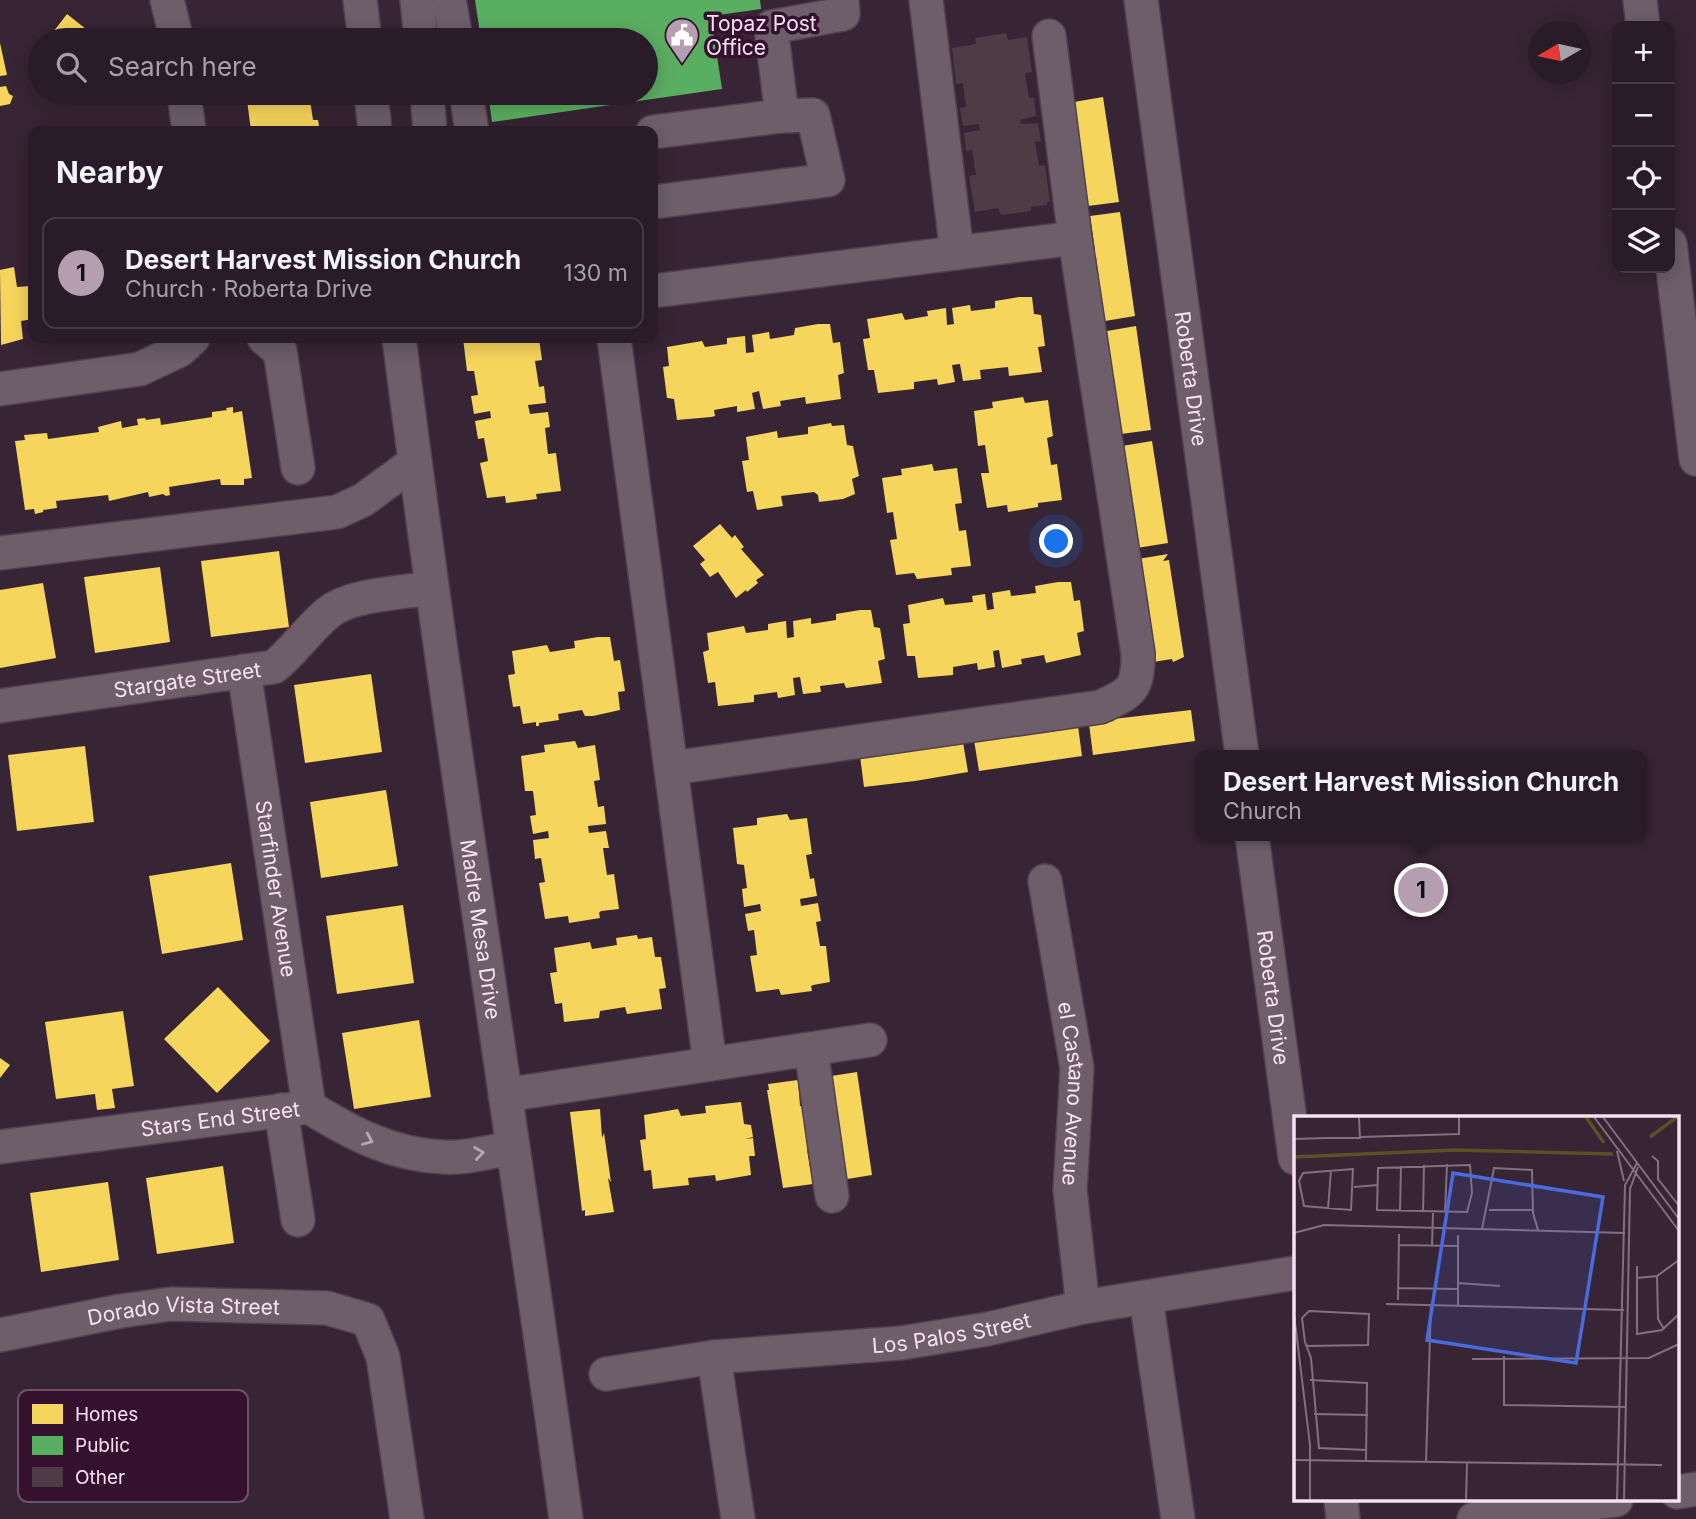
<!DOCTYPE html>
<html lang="en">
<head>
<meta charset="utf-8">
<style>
	:root { --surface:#291b27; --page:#31242f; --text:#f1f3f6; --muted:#a5a1a7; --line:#453944; --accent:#b49eb0 }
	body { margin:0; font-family:Inter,sans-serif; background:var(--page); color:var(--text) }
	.controls { position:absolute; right:21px; top:21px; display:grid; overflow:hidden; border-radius:14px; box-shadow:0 4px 18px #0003 }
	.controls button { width:63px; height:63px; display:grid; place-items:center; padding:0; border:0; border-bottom:2px solid var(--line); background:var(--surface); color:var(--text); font:35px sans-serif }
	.compass { position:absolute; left:1528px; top:21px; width:63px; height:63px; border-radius:50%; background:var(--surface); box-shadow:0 4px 18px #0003; rotate:261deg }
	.you { position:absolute; left:1057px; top:542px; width:24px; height:24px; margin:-18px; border:5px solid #fff; border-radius:50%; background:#1a73e8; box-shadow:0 0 0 10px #1a73e833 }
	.badge { display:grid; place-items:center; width:46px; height:46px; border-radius:50%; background:var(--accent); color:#111; font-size:23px; font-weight:700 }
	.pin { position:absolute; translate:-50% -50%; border:4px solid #fff; box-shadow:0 2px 7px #0006 }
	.popup { position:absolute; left:1195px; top:750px; width:452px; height:91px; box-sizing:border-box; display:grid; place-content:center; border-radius:14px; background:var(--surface); filter:drop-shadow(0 2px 5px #0005); font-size:23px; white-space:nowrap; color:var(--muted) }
	.popup b { font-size:26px; color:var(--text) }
	.popup::after { content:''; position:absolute; left:50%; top:100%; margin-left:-14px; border:14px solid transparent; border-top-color:var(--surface) }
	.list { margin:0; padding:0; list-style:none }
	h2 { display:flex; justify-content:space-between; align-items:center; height:91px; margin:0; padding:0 28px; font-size:30px }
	h2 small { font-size:23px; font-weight:400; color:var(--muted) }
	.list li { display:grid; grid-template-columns:46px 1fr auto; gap:21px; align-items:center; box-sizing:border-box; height:112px; margin:0 14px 14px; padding:0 14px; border:2px solid var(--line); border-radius:14px }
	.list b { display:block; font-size:26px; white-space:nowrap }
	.list p { margin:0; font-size:23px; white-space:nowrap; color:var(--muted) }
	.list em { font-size:23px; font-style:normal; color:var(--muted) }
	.icon { flex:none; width:38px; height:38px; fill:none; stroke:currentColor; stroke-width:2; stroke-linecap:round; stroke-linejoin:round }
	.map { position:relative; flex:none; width:1696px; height:1519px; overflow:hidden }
	.search { position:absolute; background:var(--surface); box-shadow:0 4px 18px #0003; left:28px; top:28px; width:630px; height:77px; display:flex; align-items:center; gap:18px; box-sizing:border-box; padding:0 24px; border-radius:38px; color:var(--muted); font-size:26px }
	.panel { position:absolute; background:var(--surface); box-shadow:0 4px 18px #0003; left:28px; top:126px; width:630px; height:217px; border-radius:14px }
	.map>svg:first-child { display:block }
	.homes { fill:#f6d55c }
	.public { fill:#5aae61 }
	.building { fill:#4d3b46 }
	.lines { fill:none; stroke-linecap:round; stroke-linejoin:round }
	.minor-casing { stroke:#51404e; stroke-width:36 }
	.minor { stroke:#6d5e6a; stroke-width:33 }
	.oneway { stroke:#b9a6b5 }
	.labels { text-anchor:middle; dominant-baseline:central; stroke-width:7; stroke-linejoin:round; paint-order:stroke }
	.poi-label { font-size:21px; fill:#f7e0f2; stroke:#34122f; text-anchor:start }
	.street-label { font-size:21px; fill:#f7e0f2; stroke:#34122f }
	.inset-river { fill:none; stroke:#5c4e25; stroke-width:3.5 }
	.inset-road { fill:none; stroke:#846f80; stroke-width:2 }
	.view { fill:#496bdd; fill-opacity:0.15; stroke:#496bdd; stroke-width:3.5 }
	.inset-edge { fill:none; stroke:#f7e0f2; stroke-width:3.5 }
	.key { fill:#34122f; stroke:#6e506a; stroke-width:2 }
	.key-label { font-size:19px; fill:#f7e0f2 }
</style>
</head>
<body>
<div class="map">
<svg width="1696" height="1519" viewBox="0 0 1696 1519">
	<rect width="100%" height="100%" fill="#372434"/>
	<path class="homes" d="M67 14 91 33 94 29 109 40H47Z
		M0 43 7 75 0 76Z
		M6 86 9 94 13 96 10 104 0 106V87Z
		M87 93H111L102 104Z
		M239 93H309L313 120H318L320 131H251L247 100 240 101Z
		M1103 97 1119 202 1088 206 1080 164H1082L1080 142 1077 143 1074 102Z
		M1120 212 1135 316 1105 321 1097 279H1099L1096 257 1094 258 1092 248 1095 250 1090 216Z
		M33 265V319L21 321 23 339 1 345 0 270 14 267 17 287 31 286 28 266Z
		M1019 297H1032L1034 314 1041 315 1045 346 1038 347 1042 372 1009 376 1008 367 980 370 981 379 963 381 960 364 952 365 955 382 938 385 937 379 914 382V389L878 393 874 370H868L863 339 870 338 867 319 902 313 905 320 928 316 927 311 946 308 947 325 954 324 952 308 970 305 971 311 995 308V301Z
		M818 324H830L833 343 840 342 844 373 838 375 841 399 806 404 805 397 780 401 781 406 763 409 759 391 752 393 755 409 737 412V406L714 410 715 416 711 417 677 420 674 399 667 398 663 367 669 366 667 347 702 341 705 347 727 344V338L745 336 746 353 754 352 752 335 769 332 770 339 794 335 795 328Z
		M1136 326 1151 430 1121 434 1112 371 1110 372 1107 331Z
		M463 338H539L542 360 535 361 539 387 544 386 546 403 528 405 530 414 548 412 550 427 545 428 548 454 556 453 561 491 536 494 537 499 506 503 505 496 487 498 480 463 488 461 484 438 478 439 475 421 491 418 490 411 474 414 471 396 478 395 474 371H467Z
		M1023 397 1025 403 1048 400 1053 436 1047 438 1051 465 1057 464 1062 500 1038 503V507L1008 512 1007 505 987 508 981 473H989L985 445 978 446 974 411 993 408 992 402Z
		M233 407V413L242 411 252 478 244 479V485H221L220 479 169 487 170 495 166 496 163 494 149 497 148 492 109 501 108 495 56 501 57 508 43 510V512L35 514 34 509 25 510 15 441 25 440 24 435 47 433 48 439 99 432 98 427 121 421 122 428 138 425 137 419 145 418 146 420 160 418 161 425 212 417V412L227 410 226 408Z
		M831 423 832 426 844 425 847 445 853 446 859 476 852 479 855 494 843 499 819 502 818 495 814 492 781 496 783 506 757 510 753 491 747 492 742 461 749 460 746 437 777 431 778 438 808 434V427Z
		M1152 441 1168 543 1137 548 1122 446Z
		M932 464 934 471 957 468 962 503 955 504 959 531 966 530 971 566 951 568 952 575 917 579 914 573 896 575 890 540 897 539 893 512 887 513 882 478 902 475 901 469Z
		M720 524 732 538 735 535 744 547 741 549 764 575 756 580 758 583 747 592 746 590 736 598 718 572 710 577 700 564 705 560 693 546Z
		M279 551 289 627 211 637 201 561Z
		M1168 554 1163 561 1169 560 1184 657 1173 662 1172 659 1153 662 1138 559Z
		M160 567 170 642 95 653 84 577Z
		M1058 582H1071L1074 601 1080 600 1084 631 1077 633 1081 655 1046 663 1044 655 1021 659 1022 664 1002 668 999 650 993 651 995 667 978 670 977 663 953 667V675L918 678 915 656H907L903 624 910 623 908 605 943 598 945 605 973 602 972 596 985 594 987 610 994 609 992 593 1010 590 1011 596 1036 593 1035 586Z
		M43 583 56 658 0 668V590Z
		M860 610H871L874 627 880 628 885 659 878 661 882 683 846 688 844 683 820 686 821 692 803 694 800 677 793 678 795 695 778 698 777 692 754 695V702L718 706 715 682 708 683 703 652 709 650 707 633 744 626 746 633 768 630V624L786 621 787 638 794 637 793 621 811 618V624L836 620V614Z
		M598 637H610L614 661 620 660 625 691 618 692 620 710 593 716H585L582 710 558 714 559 720 539 723V726H536V722L523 724 520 706 513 707 508 675 515 674 512 651 547 645 550 652 575 648 574 641Z
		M371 674 382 752 305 763 294 685Z
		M1191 710 1195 741 1093 755 1089 724 1114 721 1113 719Z
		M1078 726 1082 756 979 771 974 740Z
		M575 741 578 748 595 745 600 780 594 781 598 807 604 806 606 824 588 826 589 833 606 831 609 848H603L607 875 614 874 619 909 601 911 599 913 600 918 569 923 568 916 545 919 539 883 545 882 541 858 535 859 533 840 549 838 548 831 533 834 530 816 536 815 533 791H525L521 756 545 752 544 745Z
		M963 742 968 772 915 781 864 787 860 756Z
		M85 746 94 822 17 831 8 755Z
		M386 790 398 866 321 878 310 802Z
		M787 814 790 820 807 818 812 854 806 855 810 879 814 878 817 896 800 899 801 906 818 903 821 921 816 922 820 946H826L830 982 813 985 811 986 812 991 781 995 779 989 756 992 750 956 757 955 754 930 748 931 745 914 761 911 760 904 744 907 742 889 747 888 744 865 737 864 733 828 757 825V818Z
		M231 863 243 940 162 954 149 876Z
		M403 905 414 983 337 994 326 916Z
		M637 935 638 939 652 937 655 957H661L666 988 659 989 662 1009 627 1014 625 1007 600 1011 599 1018 564 1022 562 1003 555 1004 550 973 557 972 554 948 590 942 592 949 617 945 616 938Z
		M218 987 270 1041 217 1093 164 1039Z
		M123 1011 134 1086 112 1089 115 1108 97 1110 95 1094 56 1099 45 1022Z
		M419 1020 431 1097 354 1109 342 1033Z
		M0 1058 10 1065 0 1078Z
		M857 1072 872 1175 841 1180 825 1077Z
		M798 1080 800 1106H804L809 1150H807L813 1184 783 1188 767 1090H769L768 1084Z
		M741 1102 744 1124 751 1125 753 1137 745 1139 753 1138 755 1156H749L751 1175 716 1181 715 1175 688 1178 689 1185 653 1189 651 1170 644 1171 640 1140 646 1139 644 1115 678 1109 681 1116 706 1113 705 1106Z
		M600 1109 602 1138 604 1133 611 1182 608 1178 614 1212 585 1216V1210L582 1211 570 1112Z
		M223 1166 234 1243 157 1254 146 1178Z
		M108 1182 119 1260 41 1272 30 1193Z"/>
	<path class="public" d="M475 0H760L761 9 711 16 722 89 492 122 488 93H646V40H481Z"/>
	<path class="building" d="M1006 33 1008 40 1027 37 1032 72 1025 73 1029 98H1034L1036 116 1020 120 1021 124 1038 123 1041 141 1035 142 1039 166 1045 165 1050 202H1047V205L1031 207V211L1001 215 998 208 975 212 969 176 976 175 972 150 966 151 964 133 980 130 979 124 963 126 960 108 966 107 963 83 956 84 952 48 976 44 975 38Z"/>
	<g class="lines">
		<g class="minor-casing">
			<g id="minor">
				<path d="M167 0 177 40"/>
				<path d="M360 0 365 40"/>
				<path d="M417 0 421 40"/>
				<path d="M926 0 957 253"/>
				<path id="s1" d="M1141 0 1242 755"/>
				<path d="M1640 0 1643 26"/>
				<path d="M450 4 456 40"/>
				<path d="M184 93 189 131"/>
				<path d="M371 93 375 131"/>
				<path d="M427 93 430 131"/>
				<path d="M466 93 472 131"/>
				<path d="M782 116 771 27 843 14 842 0"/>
				<path d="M653 132 782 116 813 115 828 180 653 202"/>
				<path d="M1670 244 1696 459"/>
				<path d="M653 291 1075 238"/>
				<path d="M264 338 280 351 298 468"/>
				<path id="s2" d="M399 338C449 732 512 1125 566 1519"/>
				<path d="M614 338 710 1064"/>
				<path d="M0 389 140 369 180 350 193 338"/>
				<path d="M0 553 337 512 363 500 415 462"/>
				<path id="s3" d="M244 671 309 1107"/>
				<path id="s4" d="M0 706 274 667C294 651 309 628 329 612 352 594 402 593 431 588"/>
				<path d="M672 768 1100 707C1132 693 1138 689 1138 654L1075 238 1049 36"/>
				<path id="s5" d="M1252 836 1295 1158"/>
				<path id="s6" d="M1045 881 1077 1068 1070 1190 1083 1307"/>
				<path d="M811 1049 832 1196"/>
				<path d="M505 1095 870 1040"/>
				<path d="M281 1110 298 1220"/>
				<path id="s7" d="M0 1147 309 1107C351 1133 392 1155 443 1157 465 1159 491 1151 513 1148"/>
				<path d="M1146 1298 1178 1519"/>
				<path id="s8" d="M0 1335 121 1311 171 1304 327 1308 368 1320 383 1357 407 1519"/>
				<path d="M714 1357 738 1519"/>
				<path id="s9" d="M606 1374 714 1357 901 1343 988 1329 1083 1307 1295 1273"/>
				<path d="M1677 1492 1696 1489"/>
				<path d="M1341 1500 1343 1519"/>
				<path d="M1474 1519 1616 1500"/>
			</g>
		</g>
		<use href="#minor" class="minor"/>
	</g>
	<defs><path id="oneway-chevron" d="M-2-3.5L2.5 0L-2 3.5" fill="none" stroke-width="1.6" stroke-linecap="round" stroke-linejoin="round" transform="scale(1.75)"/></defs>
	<g class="oneway">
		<use href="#oneway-chevron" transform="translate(368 1140) rotate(23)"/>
		<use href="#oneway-chevron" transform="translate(479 1153) rotate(-8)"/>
	</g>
	<defs>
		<g id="civic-pin" transform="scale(1.75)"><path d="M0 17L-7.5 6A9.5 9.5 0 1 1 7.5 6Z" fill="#b49eb0" stroke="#34122f"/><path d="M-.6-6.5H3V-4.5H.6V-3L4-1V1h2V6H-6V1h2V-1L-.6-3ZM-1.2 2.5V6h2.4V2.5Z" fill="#fff"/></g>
	</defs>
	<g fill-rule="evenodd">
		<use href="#civic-pin" x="682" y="35"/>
	</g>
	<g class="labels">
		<g class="poi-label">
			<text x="706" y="23">Topaz Post<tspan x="706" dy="24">Office</tspan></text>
		</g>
		<g class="street-label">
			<text stroke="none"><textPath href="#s1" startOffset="382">Roberta Drive</textPath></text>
			<text stroke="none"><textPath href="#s4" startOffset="189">Stargate Street</textPath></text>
			<text stroke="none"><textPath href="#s3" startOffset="220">Starfinder Avenue</textPath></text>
			<text stroke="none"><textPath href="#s2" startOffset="597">Madre Mesa Drive</textPath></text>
			<text stroke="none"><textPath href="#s5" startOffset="163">Roberta Drive</textPath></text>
			<text stroke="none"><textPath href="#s6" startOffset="215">el Castano Avenue</textPath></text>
			<text stroke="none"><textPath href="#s7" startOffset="222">Stars End Street</textPath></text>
			<text stroke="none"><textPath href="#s8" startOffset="186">Dorado Vista Street</textPath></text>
			<text stroke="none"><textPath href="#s9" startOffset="348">Los Palos Street</textPath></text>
		</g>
	</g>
	<g transform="translate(1294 1116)">
		<rect width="385" height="385" fill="#372434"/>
		<path class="inset-river" d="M292 1 310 27M356 21 383 1M0 41 161 34 319 38"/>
		<path class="inset-road" d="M65 1 66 23M300 1 385 115M309 1 385 103M0 23 165 18V1M323 35 330 65M358 40 364 45V63L385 90M176 49 178 77 173 96 83 94 84 52ZM59 53 57 94 10 90 5 65 9 57ZM60 71 84 69M34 93 37 54M106 94 107 50M195 94H239M129 97 130 49M151 97 153 48M188 113 200 52 238 54 239 97 244 114M0 117 30 109 331 117M105 129 164 130M138 129 139 97M343 150V218L368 214 385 198M363 160 364 203 370 213M343 162 363 160 385 144M164 167 206 170M104 172 163 173M104 184 105 118M92 188 330 194M164 190V119M0 198 16 329V384M13 230 74 229 75 198 15 195 8 202 11 226 17 242 25 332 73 334M210 240V289L332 291M178 243 355 242 385 228M16 264 73 267 72 344M20 298 74 299M0 344 368 349M132 345 137 189M172 384 173 347M323 384 331 69 343 47M330 384 336 73 344 51"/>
		<path class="view" d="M159 57 309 81 282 247 133 224Z"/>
		<rect width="385" height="385" class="inset-edge"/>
	</g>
	<rect x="18" y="1390" width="230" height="112" rx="10" class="key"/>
	<rect x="32" y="1404" width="31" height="20" fill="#f6d55c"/>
	<rect x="32" y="1436" width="31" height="19" fill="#5aae61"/>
	<rect x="32" y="1467" width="31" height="20" fill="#4d3b46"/>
	<g class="key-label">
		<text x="75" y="1421">Homes</text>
		<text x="75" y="1452">Public</text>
		<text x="75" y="1484">Other</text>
	</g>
</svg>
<div class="controls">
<button>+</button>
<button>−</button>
<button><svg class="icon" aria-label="locate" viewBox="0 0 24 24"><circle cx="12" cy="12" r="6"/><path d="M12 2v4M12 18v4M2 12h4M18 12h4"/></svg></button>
<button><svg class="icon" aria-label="layers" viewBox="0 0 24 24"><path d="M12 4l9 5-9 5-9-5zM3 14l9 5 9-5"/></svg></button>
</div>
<svg class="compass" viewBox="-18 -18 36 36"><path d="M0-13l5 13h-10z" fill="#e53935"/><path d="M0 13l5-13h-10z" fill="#a5a1a7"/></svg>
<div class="you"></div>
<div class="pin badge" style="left:1421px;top:890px">1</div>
<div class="popup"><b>Desert Harvest Mission Church</b>Church</div>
<div class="search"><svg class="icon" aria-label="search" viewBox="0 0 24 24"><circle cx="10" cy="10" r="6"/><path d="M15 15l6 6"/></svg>Search here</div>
<section class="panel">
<h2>Nearby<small></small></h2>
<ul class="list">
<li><span class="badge">1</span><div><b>Desert Harvest Mission Church</b><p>Church · Roberta Drive</p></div><em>130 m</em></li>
</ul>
</section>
</div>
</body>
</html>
